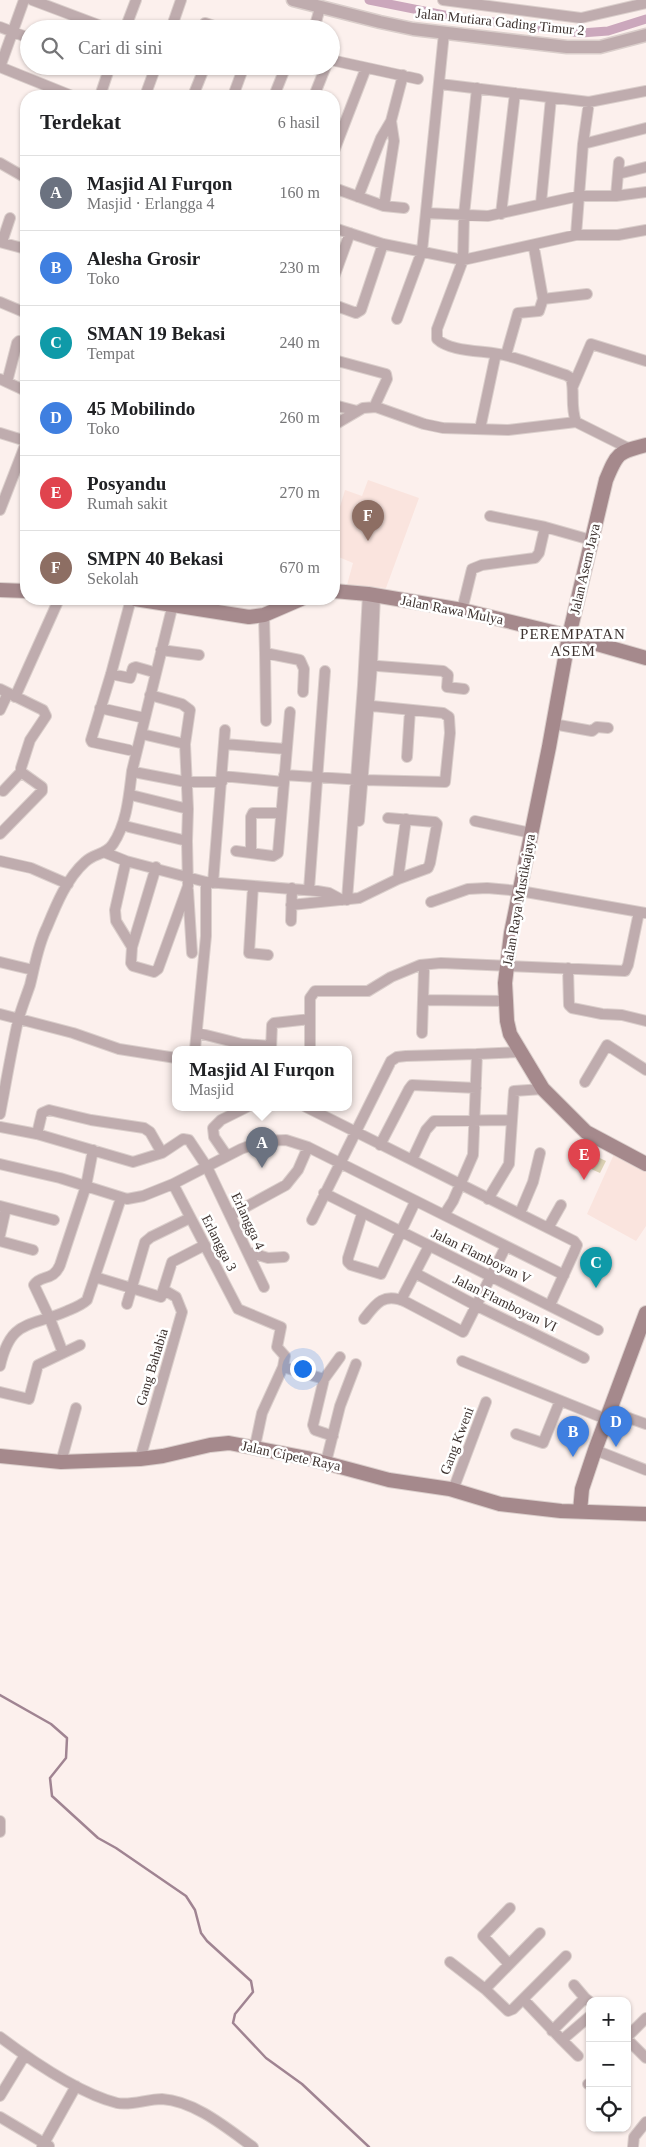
<!DOCTYPE html>
<html lang="id">
<head>
<meta charset="utf-8">
<style>
	:root { --surface:#fff; --page:#f6f6f6; --text:#202124; --muted:#757577; --line:#e0e0e0; --accent:#ea580c }
	body { margin:0; font-family:Georgia,serif; background:var(--page); color:var(--text) }
	.controls { position:absolute; right:15px; bottom:15px; display:grid; overflow:hidden; border-radius:10px; box-shadow:0 1px 4px #0004 }
	.controls button { width:45px; height:45px; display:grid; place-items:center; padding:0; border:0; border-bottom:1px solid var(--line); background:var(--surface); color:var(--text); font:25px sans-serif }
	.you { position:absolute; left:302px; top:1368px; width:18px; height:18px; margin:-12px; border:4px solid #fff; border-radius:50%; background:#1a73e8; box-shadow:0 0 0 8px #1a73e833 }
	.badge { display:grid; place-items:center; width:32px; height:32px; border-radius:50%; background:var(--accent); color:#fff; font-size:16px; font-weight:700 }
	.pin { position:absolute; translate:-50% -41px; filter:drop-shadow(0 1px 2px #0008) }
	.pin::after { content:''; position:absolute; top:26px; width:18px; height:15px; background:inherit; clip-path:polygon(0 0,100% 0,50% 100%) }
	.popup { position:absolute; left:172px; top:1046px; width:180px; height:65px; box-sizing:border-box; display:grid; place-content:center; border-radius:10px; background:var(--surface); filter:drop-shadow(0 1px 4px #0005); font-size:16px; white-space:nowrap; color:var(--muted) }
	.popup b { font-size:19px; color:var(--text) }
	.popup::after { content:''; position:absolute; left:50%; top:100%; margin-left:-10px; border:10px solid transparent; border-top-color:var(--surface) }
	.list { margin:0; padding:0; list-style:none }
	h2 { display:flex; justify-content:space-between; align-items:center; height:65px; margin:0; padding:0 20px; font-size:21px }
	h2 small { font-size:16px; font-weight:400; color:var(--muted) }
	.list li { display:grid; grid-template-columns:32px 1fr auto; gap:15px; align-items:center; box-sizing:border-box; height:75px; padding:0 20px; border-top:1px solid var(--line) }
	.list b { display:block; font-size:19px; white-space:nowrap }
	.list p { margin:0; font-size:16px; white-space:nowrap; color:var(--muted) }
	.list em { font-size:16px; font-style:normal; color:var(--muted) }
	.icon { flex:none; width:28px; height:28px; fill:none; stroke:currentColor; stroke-width:2; stroke-linecap:round; stroke-linejoin:round }
	.map { position:relative; flex:none; width:646px; height:2147px; overflow:hidden }
	.search { position:absolute; background:var(--surface); box-shadow:0 1px 4px #0004; left:20px; top:20px; width:320px; height:55px; display:flex; align-items:center; gap:12px; box-sizing:border-box; padding:0 18px; border-radius:28px; color:var(--muted); font-size:19px }
	.panel { position:absolute; background:var(--surface); box-shadow:0 1px 4px #0004; left:20px; top:90px; width:320px; height:515px; border-radius:20px }
	.map>svg:first-child { display:block }
	.built { fill:#fae4de }
	.green { fill:#dbd1b4 }
	.lines { fill:none; stroke-linecap:round; stroke-linejoin:round }
	.stream { stroke:#a08492; stroke-width:2.5 }
	.canal { stroke:#cba7bc; stroke-width:9 }
	.minor-casing { stroke:#dacecb; stroke-width:12 }
	.tertiary-casing { stroke:#dacecb; stroke-width:15 }
	.secondary-casing { stroke:#dacecb; stroke-width:16 }
	.minor { stroke:#bfacae; stroke-width:10 }
	.tertiary { stroke:#bfacae; stroke-width:12 }
	.secondary { stroke:#a5898c; stroke-width:14 }
	.labels { text-anchor:middle; dominant-baseline:central; stroke-width:5; stroke-linejoin:round; paint-order:stroke }
	.street-label { font-size:14px; fill:#3d322f; stroke:#fff }
	.neighbourhood-label { font-size:15px; letter-spacing:1px; fill:#3d322f; stroke:#fff }
</style>
</head>
<body>
<div class="map">
<svg width="646" height="2147" viewBox="0 0 646 2147">
	<rect width="100%" height="100%" fill="#fcf0ed"/>
	<path class="built" d="M368 480 419 498 386 588 347 585 353 563 334 555V527L345 490 362 496Z
		M615 1152 646 1169V1226L636 1241 587 1214Z"/>
	<path class="green" d="M585 1151 606 1161 600 1173 580 1164Z"/>
	<g class="lines">
		<path class="stream" d="M0 1695 51 1724 67 1738 66 1758 50 1778 52 1796 98 1838 116 1848 186 1896 195 1910 201 1933 207 1941 251 1981 253 1992 235 2014 233 2023 266 2058 302 2084 369 2147"/>
		<path class="canal" d="M369 0 454 17 581 33 608 31 646 19"/>
		<g class="minor-casing">
			<path id="minor" d="M32 0 109 29
				M443 0 581 18 646 3
				M205 23 222 29
				M0 27 29 38
				M125 29 136 0
				M171 29 181 0
				M314 29 320 8
				M331 60 418 79
				M98 66 109 71
				M0 67 72 96
				M0 67 24 0
				M440 84 589 102 646 91
				M477 88 464 215 463 260 437 329V339C451 353 489 350 508 356 527 361 547 369 566 375L571 378C575 393 570 405 576 422
				M100 96 110 66
				M145 96 156 66
				M193 96 205 66
				M233 96 244 66
				M274 96 286 66
				M314 96 326 66
				M583 144 646 128
				M334 151 366 68
				M0 163 26 178
				M618 174 646 167
				M334 188 384 206 394 141 391 121 403 75
				M616 196 619 162
				M358 197 381 138 391 121
				M541 203 551 98
				M384 206 404 208
				M426 213 488 216 579 196H616L646 192
				M501 214 515 93
				M334 228 383 244 463 260 576 235H618L646 230
				M576 235 583 144 589 102
				M0 242 26 249
				M2 242 10 218
				M534 248 543 299
				M334 277 350 233
				M0 302 26 313
				M334 305 356 313 361 310 383 244
				M397 319 422 251 444 33
				M506 355 518 313 539 311 543 299 587 294
				M334 360 386 374 387 379 376 403V407L424 424 443 428 508 430 576 422 630 449
				M0 379 26 391
				M7 382 17 343 19 341 26 343
				M573 386 591 344 646 361
				M334 405 357 411
				M334 425 363 408 376 407
				M480 429 495 358
				M0 433 26 441
				M0 510 26 443
				M490 516 545 527 591 540
				M462 610 472 569 482 565 535 558 539 553 545 527
				M264 615 265 653 300 660 304 669 303 692
				M161 650 199 655
				M265 653 266 721
				M365 665 443 671 448 675 447 687 464 689
				M111 674 130 678 133 668 136 667 150 671
				M0 689 43 710 46 716 30 740 21 768V772L42 787V791L0 834
				M150 695 182 704 190 710 185 744 188 809 187 841 188 886 158 969 154 972 133 966 131 963 132 947 156 867
				M15 697 59 599
				M100 708 140 717
				M0 710 8 693
				M553 724 592 731 597 727 608 728
				M146 735 185 744
				M224 744 286 749
				M129 750 92 742 91 740 111 674 131 599
				M407 757 410 710
				M139 773 186 782H222
				M284 775 363 780 445 782 450 733 449 717 443 713 362 705
				M222 776 284 782
				M3 791 21 772
				M135 796 188 809
				M359 821 372 665 375 595
				M475 821 531 833
				M129 827 187 841
				M236 851 273 856 278 853 290 712
				M251 852V817L253 813H281
				M106 853 126 861 206 882 317 891 329 893 342 900
				M0 861 31 868 68 884
				M126 861 115 910 116 921 132 947
				M398 879 406 819
				M213 883 225 730
				M253 886 249 953 268 955
				M188 890 192 953
				M309 890 325 671
				M347 900 363 685 368 594
				M431 902 468 889 487 888 520 891 646 913
				M291 905 359 898 398 879 428 868 430 863 437 824 435 822 388 818
				M291 921 292 888
				M0 962 33 970
				M568 968 569 1005 572 1008 602 1014 622 1015 646 1021
				M423 1000 424 970
				M0 1014 73 1033 119 1049 176 1058
				M198 1033 242 1044 271 1046
				M422 1033 423 1000 506 1001
				M195 1049 206 936V882
				M271 1049 272 1025 274 1023 310 1019
				M310 1049V998L315 991H368L391 977 420 965 441 963 625 971 628 965 639 912
				M585 1082 607 1045 646 1070
				M306 1107 574 1241 577 1245 575 1250 550 1305
				M0 1114C6 1083 11 1052 18 1021 21 1009 26 997 30 985 35 965 38 945 47 927 56 905 67 878 85 862 94 853 106 855 113 844 127 823 129 795 132 771L173 604
				M0 1127 37 1134 133 1162 162 1153 183 1139 189 1140 207 1167 264 1287
				M37 1134 42 1113 49 1110 91 1120 144 1128 150 1132 162 1153
				M380 1145 409 1089 412 1085 476 1088
				M227 1156 214 1137 213 1128 221 1120 247 1107
				M412 1160 426 1130 434 1121 511 1120
				M0 1164 60 1178 127 1199 143 1196 173 1184 241 1149 262 1141 286 1140 308 1147 444 1215 453 1201 473 1155 477 1054 520 1052
				M173 1184 238 1309 281 1327 277 1347 285 1356 283 1367 262 1413 255 1446
				M324 1193 598 1330
				M488 1199 509 1164 514 1091 543 1089
				M0 1206 54 1220
				M520 1213 533 1182 540 1153
				M362 1214 348 1258V1262L351 1265 381 1274 415 1202
				M231 1215 286 1185 298 1170 308 1147
				M444 1215 564 1275
				M312 1220 391 1061 397 1057 406 1056 477 1054
				M548 1228 561 1205
				M0 1235 6 1208
				M0 1241 33 1250
				M248 1252 268 1258 284 1257
				M415 1273 475 1305 584 1358
				M95 1277 161 1297 172 1262 205 1245
				M401 1300 429 1246
				M127 1304 145 1242 151 1237 190 1218
				M364 1319C376 1303 384 1292 406 1302L463 1332 506 1246
				M63 1353 50 1319 34 1285C41 1274 53 1282 60 1265L86 1186 93 1150
				M462 1361 606 1419
				M0 1366C11 1319 28 1328 67 1311 74 1308 82 1305 87 1300L121 1198
				M283 1367 324 1379
				M0 1392 29 1399 38 1365 80 1345
				M609 1411 646 1424
				M516 1434 543 1443 560 1401
				M333 1436 315 1430 313 1425 324 1379 340 1357
				M595 1450 646 1470
				M140 1459 182 1312 176 1297 164 1290
				M61 1462 76 1408
				M326 1462 340 1406 356 1364
				M453 1490 486 1402
				M0 1821V1832
				M450 1962 485 1989 508 2011 513 2009 566 1956
				M509 1964 483 1936 510 1908
				M574 1985 585 1998
				M485 1989 540 1933
				M523 1999 562 2040 590 2016
				M552 2031 585 1998 590 2002
				M0 2037C32 2061 78 2093 117 2103 131 2106 147 2099 162 2099 195 2101 228 2129 253 2147
				M627 2037 646 2018
				M627 2039 646 2058
				M562 2040 578 2056
				M588 2084 590 2083
				M0 2096 25 2055
				M0 2117 49 2146
				M42 2147 76 2086
				M633 2147 634 2137 646 2122"/>
		</g>
		<g class="tertiary-casing">
			<path id="tertiary" d="M293 0 380 22 413 29 567 47H600L646 35"/>
		</g>
		<g class="secondary-casing">
			<path id="secondary" d="M646 445C618 452 617 453 606 480L569 636 549 747 511 933 505 983 506 1001 507 1021 510 1034 543 1089 586 1132 646 1164
				M0 590 26 591
				M334 591 368 594 462 610 569 636 646 658
				M135 599 249 617 264 615 301 599
				M0 1456 61 1462 140 1459 163 1456 210 1445 229 1443 307 1458 389 1480 450 1489 500 1504 561 1511 646 1514
				M580 1511 582 1489 595 1450 646 1313"/>
		</g>
		<use href="#minor" class="minor"/>
		<use href="#tertiary" class="tertiary"/>
		<use href="#secondary" class="secondary"/>
	</g>
	<g class="labels">
		<g class="street-label">
			<text transform="translate(500 22) rotate(6)">Jalan Mutiara Gading Timur 2</text>
			<text transform="translate(585 569) rotate(-77)">Jalan Asem Jaya</text>
			<text transform="translate(452 610) rotate(11)">Jalan Rawa Mulya</text>
			<text transform="translate(519 900) rotate(-80)">Jalan Raya Mustikajaya</text>
			<text transform="translate(248 1221) rotate(65)">Erlangga 4</text>
			<text transform="translate(219 1243) rotate(63)">Erlangga 3</text>
			<text transform="translate(481 1256) rotate(26)">Jalan Flamboyan V</text>
			<text transform="translate(505 1303) rotate(26)">Jalan Flamboyan VI</text>
			<text transform="translate(152 1367) rotate(-73)">Gang Bahabia</text>
			<text transform="translate(457 1441) rotate(-69)">Gang Kweni</text>
			<text transform="translate(291 1456) rotate(12)">Jalan Cipete Raya</text>
		</g>
		<g class="neighbourhood-label">
			<text x="573" y="634">PEREMPATAN<tspan x="573" dy="17">ASEM</tspan></text>
		</g>
	</g>
</svg>
<div class="controls">
<button>+</button>
<button>−</button>
<button><svg class="icon" aria-label="locate" viewBox="0 0 24 24"><circle cx="12" cy="12" r="6"/><path d="M12 2v4M12 18v4M2 12h4M18 12h4"/></svg></button>
</div>
<div class="you"></div>
<div class="pin badge" style="left:262px;top:1168px;background:#6b7280">A</div>
<div class="popup"><b>Masjid Al Furqon</b>Masjid</div>
<div class="pin badge" style="left:573px;top:1457px;background:#3f7fe0">B</div>
<div class="pin badge" style="left:596px;top:1288px;background:#0f9aa8">C</div>
<div class="pin badge" style="left:616px;top:1447px;background:#3f7fe0">D</div>
<div class="pin badge" style="left:584px;top:1180px;background:#e0444e">E</div>
<div class="pin badge" style="left:368px;top:541px;background:#8d6e63">F</div>
<div class="search"><svg class="icon" aria-label="search" viewBox="0 0 24 24"><circle cx="10" cy="10" r="6"/><path d="M15 15l6 6"/></svg>Cari di sini</div>
<section class="panel">
<h2>Terdekat<small>6 hasil</small></h2>
<ul class="list">
<li><span class="badge" style="background:#6b7280">A</span><div><b>Masjid Al Furqon</b><p>Masjid · Erlangga 4</p></div><em>160 m</em></li>
<li><span class="badge" style="background:#3f7fe0">B</span><div><b>Alesha Grosir</b><p>Toko</p></div><em>230 m</em></li>
<li><span class="badge" style="background:#0f9aa8">C</span><div><b>SMAN 19 Bekasi</b><p>Tempat</p></div><em>240 m</em></li>
<li><span class="badge" style="background:#3f7fe0">D</span><div><b>45 Mobilindo</b><p>Toko</p></div><em>260 m</em></li>
<li><span class="badge" style="background:#e0444e">E</span><div><b>Posyandu</b><p>Rumah sakit</p></div><em>270 m</em></li>
<li><span class="badge" style="background:#8d6e63">F</span><div><b>SMPN 40 Bekasi</b><p>Sekolah</p></div><em>670 m</em></li>
</ul>
</section>
</div>
</body>
</html>
